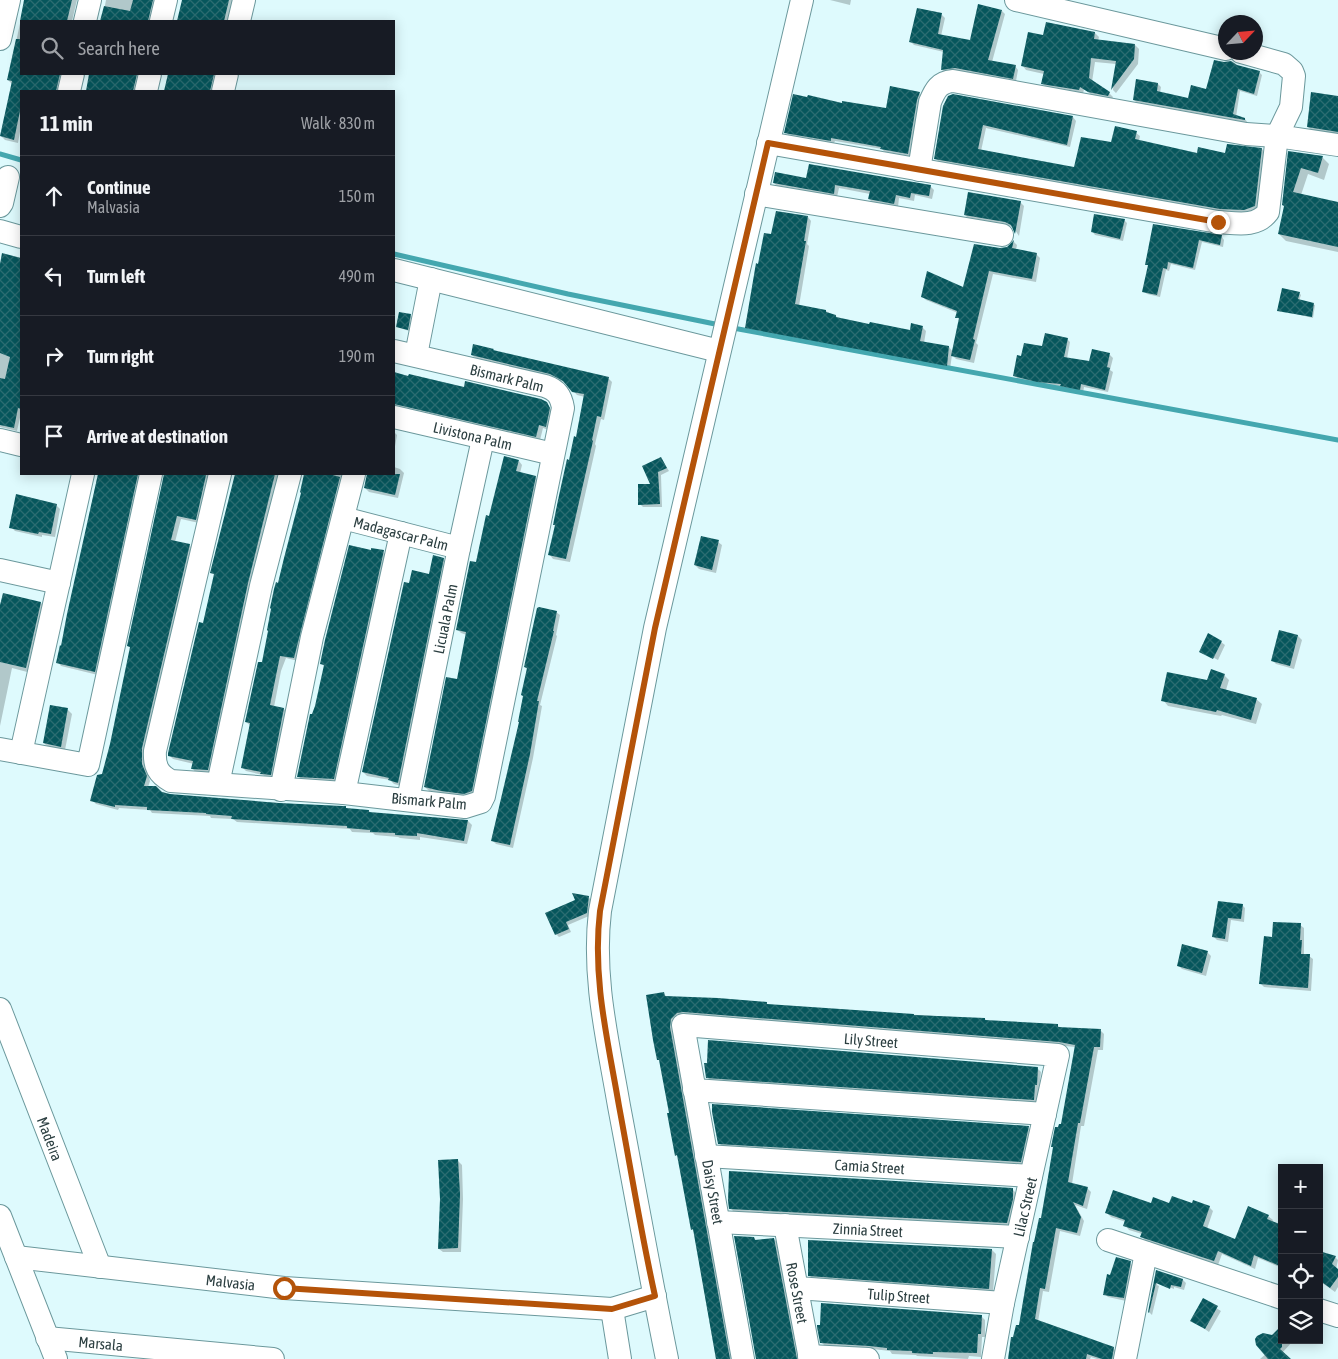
<!DOCTYPE html>
<html lang="en">
<head>
<meta charset="utf-8">
<style>
	:root { --surface:#171b24; --page:#242831; --text:#f1f3f6; --muted:#9ea1a6; --line:#363941 }
	body { margin:0; font-family:"Asap Condensed",sans-serif; background:var(--page); color:var(--text) }
	.controls { position:absolute; right:15px; bottom:15px; display:grid; overflow:hidden; border-radius:0px; box-shadow:0 2px 12px #0003 }
	.controls button { width:45px; height:45px; display:grid; place-items:center; padding:0; border:0; border-bottom:1px solid var(--line); background:var(--surface); color:var(--text); font:25px sans-serif }
	.compass { position:absolute; left:1218px; top:15px; width:45px; height:45px; border-radius:50%; background:var(--surface); box-shadow:0 2px 12px #0003; rotate:64deg }
	.stop { position:absolute; width:15px; height:15px; margin:-11px; border:4px solid #b45309; border-radius:50%; background:#fff }
	.stop.end { background:#b45309; border-color:#fff; box-shadow:0 1px 5px #0008 }
	.list { margin:0; padding:0; list-style:none }
	h2 { display:flex; justify-content:space-between; align-items:center; height:65px; margin:0; padding:0 20px; font-size:21px }
	h2 small { font-size:16px; font-weight:400; color:var(--muted) }
	.list li { display:grid; grid-template-columns:32px 1fr auto; gap:15px; align-items:center; box-sizing:border-box; height:80px; padding:0 20px; border-top:1px solid var(--line) }
	.list b { display:block; font-size:19px; white-space:nowrap }
	.list p { margin:0; font-size:16px; white-space:nowrap; color:var(--muted) }
	.list em { font-size:16px; font-style:normal; color:var(--muted) }
	.icon { flex:none; width:28px; height:28px; fill:none; stroke:currentColor; stroke-width:2; stroke-linecap:round; stroke-linejoin:round }
	.map { position:relative; flex:none; width:1338px; height:1359px; overflow:hidden }
	.search { position:absolute; background:var(--surface); box-shadow:0 2px 12px #0003; left:20px; top:20px; width:375px; height:55px; display:flex; align-items:center; gap:12px; box-sizing:border-box; padding:0 18px; border-radius:0px; color:var(--muted); font-size:19px }
	.panel { position:absolute; background:var(--surface); box-shadow:0 2px 12px #0003; left:20px; top:90px; width:375px; height:385px; border-radius:0px }
	.map>svg:first-child { display:block }
	.shadow { fill:#0003 }
	.lines { fill:none; stroke-linecap:round; stroke-linejoin:round }
	.stream { stroke:#44a7af; stroke-width:5 }
	.building { fill:url(#building-cross-hatch) }
	.minor-casing { stroke:#6b989c; stroke-width:24 }
	.minor { stroke:#fff; stroke-width:22 }
	.route { stroke:#b45309; stroke-width:6 }
	.labels { text-anchor:middle; dominant-baseline:central; stroke-width:5; stroke-linejoin:round; paint-order:stroke }
	.street-label { font-size:15px; fill:#2c3f41; stroke:#fff }
</style>
</head>
<body>
<div class="map">
<svg width="1338" height="1359" viewBox="0 0 1338 1359">
	<defs>
		<pattern id="building-cross-hatch" width="8" height="8" patternUnits="userSpaceOnUse" patternTransform="scale(1.25)"><rect width="8" height="8" fill="#06565c"/><path d="M0 0l8 8M0 8l8-8" fill="none" stroke="#2b6c71"/></pattern>
	</defs>
	<rect width="100%" height="100%" fill="#defafd"/>
	<path class="shadow" d="M25 0H77L72 21H21V74H65L61 91H21V126L18 143 5 140 1 136 12 84 8 80Z
		M106 0H157L153 21H102Z
		M184 0H233L229 21H179Z
		M830 0H851L850 5Z
		M1002 11 1005 14 992 62 1015 66 1018 70 1016 81 946 73 942 70 944 52 914 45 911 42 942 15 945 18 941 36 971 41Z
		M1095 33 1099 37 1098 41 1135 45 1139 49 1138 64 1116 93 1113 90 1116 64 1095 62 1092 82 1109 93 1113 97 1112 99 1093 96 1084 89 1083 94 1046 87 1042 83 1044 74 1026 70 1022 65 1044 37Z
		M1237 66 1259 72 1262 75 1257 96 1240 91 1236 117 1245 119 1248 123 1137 103 1134 100 1158 84 1161 87 1160 93 1188 99 1207 91Z
		M91 74H141L137 91H87Z
		M168 74H218L214 91H165Z
		M919 93 923 97 911 157 885 152 882 149 835 141 834 143 789 136 786 132 843 104 887 109Z
		M1338 97V136L1313 132 1308 127Z
		M944 106 1073 117 1076 121 1070 147 986 128 981 151 1075 168 1112 144 1136 133 1140 136 1139 141 1198 154 1226 155 1262 149 1265 153 1258 210 1243 213 1224 212 939 162 935 158Z
		M1290 152 1322 157 1329 164 1324 180 1308 174 1301 195 1338 203V252L1286 241 1279 234 1285 206Z
		M807 179 930 186 934 190 932 199 915 195 914 201 899 198 898 207 873 203 869 199 870 194 839 188 837 197 778 187 774 183Z
		M1020 202 1024 206 1019 236 1013 227 1010 226 969 219 965 215Z
		M777 212 808 217 811 221 807 244 809 246 799 306 826 311 839 318 870 326 911 331 922 327 926 331 924 343 949 347 953 352 960 320 957 317 958 313 926 300 922 296 964 289 1000 249 1008 248 1014 242 1017 245 1016 250 1036 254 1040 258 1036 282 993 274 976 343 978 345 974 363 956 359 952 355 950 369 750 331 746 328 759 265 772 236Z
		M1124 220 1127 223 1123 241 1095 235 1092 231Z
		M1154 225 1222 237 1224 240 1223 247 1202 242 1195 270 1171 264 1169 271 1166 270 1160 297 1147 294 1144 291 1149 267 1147 264Z
		M3 255 21 259V413L17 431 0 427V271Z
		M1299 293 1301 295 1299 301 1315 305 1313 318 1279 310Z
		M410 315 412 317 409 331 397 327Z
		M1067 339 1070 342 1067 359 1090 363 1110 355 1113 358 1110 370 1113 372 1108 392 1084 387 1083 393 1065 389 1063 387 1041 384 1017 378 1014 375 1022 357Z
		M472 355 608 378 612 382 604 420 601 419 595 444 596 446 570 562 553 559 550 555 556 526 554 525 577 438 585 397 577 395 567 384 555 377 476 359Z
		M394 373 465 388 546 402 553 413 549 430 543 428 540 440 394 408Z
		M394 432 397 435 394 452Z
		M661 458 669 471 661 475 662 507H643L640 504 652 485Z
		M519 461 522 465 520 473 535 477 539 481 475 795 468 797 429 791 425 787 458 680 467 635 461 633 457 629 490 517Z
		M394 467 400 469 404 473 398 498 369 492 365 488 368 474H394Z
		M98 474H142L98 675 61 666 58 662 62 647Z
		M165 474H211L199 523 181 519 175 542 189 545 193 549 146 769 150 781 148 787 170 795 346 808 347 809 369 811 371 813 468 821 472 825 467 844 420 837V840L400 838 398 837 375 835 373 833 352 832 350 829 237 822 233 819 211 818 210 816 152 813 150 810 119 808 118 810 96 804 92 800 103 776 111 744 131 648 128 646Z
		M236 474H279L211 774 196 773 193 769 194 764 173 759 169 755 204 625 215 576 212 572Z
		M305 474H345L298 661 286 658 281 671 274 707 284 709 287 713 274 778 266 777 263 775 246 771 243 768 251 726 246 722 263 664 278 584 302 493 301 492Z
		M56 505 60 509 55 537 42 535V537L15 531 11 527Z
		M718 542 722 545 716 573 699 569 695 565Z
		M372 551 383 552 387 555 337 782 302 780 298 776 325 667 321 663Z
		M443 559 447 563 402 786 394 784 390 780 367 776 363 772 410 585 430 575Z
		M41 603 46 608 31 673 12 668 0 726V611Z
		M556 612 560 615 556 635 557 636 540 705 542 706 533 758 513 848 496 844 492 840 520 723 528 670 525 667Z
		M1280 632 1298 636 1302 640 1294 669 1276 664 1272 660Z
		M1221 642 1225 645 1218 660 1203 652V654L1200 651Z
		M1224 675 1229 680 1226 690 1256 699 1262 704 1256 724 1222 715 1221 716 1168 706 1163 700Z
		M51 706 68 710 72 714 65 750 48 747 44 743Z
		M574 895 589 898 592 900 589 916 568 925 571 932 559 937 556 934 577 900Z
		M1219 902 1242 905 1245 908 1244 922 1231 920 1228 942 1217 940 1214 937Z
		M1300 925 1304 928V955L1309 956 1313 959 1311 991 1264 987 1260 983 1274 938Z
		M1207 952 1211 956 1206 976 1182 969 1178 965Z
		M664 994 667 997 768 1006 985 1019 987 1021 1058 1026 1061 1028 1100 1030 1104 1034 1103 1050H1098L1084 1126H1081L1072 1184 1087 1188 1091 1192 1087 1209 1075 1205 1084 1221 1080 1236 1060 1231 1049 1292 1043 1291 1038 1322 1113 1348 1117 1352 1116 1359H1097L1091 1357 1090 1359H1009L1020 1326 1062 1126 1076 1047 688 1015 732 1359H716L694 1232 692 1229 679 1157 677 1155 661 1062 659 1060Z
		M1037 1068 1041 1072 1038 1103 711 1081 707 1077Z
		M1028 1127 1032 1131 1024 1166 723 1147 719 1143Z
		M458 1161 462 1165 463 1199 461 1252H443L439 1249Z
		M1012 1189 1016 1193 1011 1227 735 1213 731 1209Z
		M1152 1205H1193L1209 1207 1213 1211 1207 1229 1235 1240 1268 1216 1273 1220 1272 1222 1282 1227V1268L1258 1258 1255 1269 1222 1254 1218 1265 1146 1241 1141 1236 1142 1234 1129 1230 1125 1225 1126 1222 1111 1217 1107 1213Z
		M754 1238 757 1241 774 1239 778 1243 799 1359H757Z
		M992 1250 996 1254 993 1292 813 1279 809 1275Z
		M1335 1257 1338 1260 1336 1269 1338 1270V1287L1335 1292 1321 1282Z
		M1130 1263 1133 1266 1126 1301 1108 1297 1105 1294 1111 1276Z
		M1157 1271 1183 1280 1186 1283 1184 1290 1174 1287V1289L1157 1282V1285L1159 1286 1152 1315 1149 1312Z
		M1203 1300 1221 1311 1209 1332 1192 1320Z
		M981 1316 985 1320V1337H982L981 1357 969 1356 968 1359 917 1356 916 1355 892 1354 890 1351 873 1349 826 1347 822 1343Z
		M1282 1340 1293 1341 1282 1353 1289 1359H1260Z"/>
	<g class="lines">
		<path class="stream" d="M0 154 21 160
			M394 254 568 294 715 324
			M733 328 1338 440"/>
	</g>
	<path class="building" d="M24 0H72L67 21H20Z
		M133 0H153L148 21H100L104 6 130 11Z
		M182 0H229L224 21H177Z
		M978 4 1002 10 988 60 1016 65 1013 79 955 68 941 70 943 50 909 42 917 8 942 13 938 34 970 40Z
		M1046 22 1095 32 1094 39 1135 44 1134 59 1111 90 1116 61 1091 58 1089 78 1110 92 1108 96 1088 92 1080 87 1079 90 1041 84 1044 71 1021 66 1028 32 1043 35Z
		M16 39H21V74H60L56 91H21V106L14 140 0 136 12 81 7 80Z
		M1214 60 1224 62 1231 61 1237 65 1260 71 1254 94 1238 89 1233 114 1245 118V120L1133 100 1136 79 1158 83 1157 91 1188 98 1191 85 1206 89Z
		M89 74H137L133 91H86Z
		M168 74H214L210 91H164Z
		M890 86 920 92 917 100 908 154 880 149 881 147 831 138V141L784 133 793 94 807 97 808 95 842 103V101L886 108Z
		M1311 92 1338 96V132L1307 127Z
		M953 94 1073 116 1067 145 983 125 978 149 1074 167 1081 137 1111 142 1115 126 1137 131 1135 139 1197 153 1198 147 1225 153 1227 144 1262 148 1255 206 1244 210 1220 209 934 159 943 106 948 96Z
		M1288 151 1323 156 1318 173 1301 168 1293 192 1338 202V247L1278 234 1284 206 1282 205Z
		M809 164 931 185 929 196 911 193 910 198 896 195 894 204 868 199 870 191 835 185 834 194 773 183 775 172 806 178Z
		M968 192 1021 201 1015 234 1011 225 1005 222 964 215Z
		M776 211 808 216 804 241H806L795 304 826 310V312L836 315V317L869 324 870 322 910 330 911 323 923 326 920 341 949 346 947 366 745 328 756 263 758 264 764 233 771 234Z
		M1094 214 1125 219 1120 239 1091 232Z
		M1153 224 1222 235 1220 245 1199 240 1193 268 1168 262 1167 269 1163 268 1157 295 1142 292 1148 265H1145Z
		M1014 240 1012 248 1037 253 1032 279 989 271 973 339 975 340 970 360 951 356 959 318H955L957 311 921 297 927 271 963 287 974 244 1000 248 1007 247Z
		M2 253 21 258V409L18 408 14 428 0 425V378L5 379 10 357 0 353V264Z
		M1282 288 1300 292 1298 299 1314 303 1312 317 1277 311Z
		M399 312 411 314 408 330 396 327Z
		M1045 333 1068 338 1064 357 1089 361 1092 349 1110 353 1107 367 1110 368 1105 390 1081 384 1080 390 1060 386 1061 384 1037 382 1013 376 1017 355 1021 356 1024 343 1042 346Z
		M473 344 494 349 493 350 609 377 601 417 597 416 592 440 593 441 566 559 548 555 555 525H553L558 500 567 459 569 460 574 436 576 437 584 394 572 392 563 381 550 374 471 355Z
		M394 372 408 376 409 374 464 387 465 381 541 399 547 402 550 408 546 427 539 425 536 437 394 404Z
		M504 456 519 460 516 471 536 476 472 791 464 794 441 791 424 787 446 677 457 679 466 632 456 630 470 561 476 562 486 515 489 516Z
		M661 457 667 468 658 472 660 504 638 505V484H650L642 466Z
		M98 474H138L95 672 56 663 60 645 61 646 67 614Z
		M164 474 206 475 196 520 177 516 171 540 190 544 142 748V764L147 776 144 786H156L162 792 170 794 279 803 343 806H346V808L369 810V812L468 820 464 841 417 833V836L395 835V833L370 832V830L347 828V826L231 819 232 816 206 814V813L147 810V807L115 805V807L90 801 97 775 102 774 110 744 130 647 127 646Z
		M235 474H275L248 583 208 770 191 769 193 761 168 756V753L199 622 203 623 214 574 210 573Z
		M304 474H329L340 477 294 658 280 656 270 705 284 708 271 775 262 774H260L261 772 241 768 250 723 245 722 258 662H262L268 631 267 630 271 609 270 608 274 589 276 582 278 583 284 558 301 493 300 492Z
		M367 474H400L395 495 364 488Z
		M16 494 57 504 51 534 39 532 38 534 9 528Z
		M701 536 719 540 712 570 694 565Z
		M349 545 371 550V548L384 550 334 779 297 777 310 714H312L315 706 324 665 320 664 325 640Z
		M433 555 444 558 398 783 388 780 389 778 362 772 404 582 409 583 412 570 429 574Z
		M3 593 41 602 26 668 0 662V605Z
		M539 607 557 611 553 631H554L537 701H539L530 754 510 845 491 841 519 722H518L523 696 521 695 527 668 524 667 537 608Z
		M1279 630 1298 635 1290 666 1271 661Z
		M1208 633 1222 641 1213 659 1199 652Z
		M1211 669 1225 674 1220 688 1257 698 1251 720 1217 710 1216 712 1161 701 1167 672 1207 680Z
		M50 705 68 708 61 747 43 743Z
		M572 893 589 896 587 913 566 922 569 929 555 935 545 913 575 900Z
		M1218 901 1243 904 1241 919 1228 918 1225 939 1212 937Z
		M1273 922 1301 923 1300 940H1302L1301 954H1310L1308 988 1259 984 1264 936 1272 937Z
		M1182 944 1208 951 1202 973 1177 966Z
		M664 992 665 996 718 998 767 1002V1004L914 1014V1015L985 1018V1020L1058 1024V1027L1101 1029 1100 1047H1094L1080 1123H1078L1068 1182 1088 1187 1083 1206 1073 1202 1081 1217 1077 1233 1056 1228 1045 1289 1040 1288 1035 1319 1114 1347 1112 1359H1102L1087 1354 1086 1359H1008L1011 1337H1013L1016 1325H1019L1033 1242H1034L1039 1218H1041L1045 1195 1053 1147H1051L1055 1127H1058L1059 1124H1061L1075 1045 1059 1042 683 1012 677 1013 671 1019 670 1027 730 1359H716L693 1229 691 1230 677 1155 675 1156 667 1113H669L659 1060H657L653 1040 646 995Z
		M708 1040 1038 1067 1037 1085H1035L1034 1100 706 1078 704 1063H707Z
		M712 1104 1029 1126 1021 1162 718 1144 712 1112Z
		M458 1159 460 1194 458 1248 438 1249 440 1199 438 1160Z
		M729 1171 1013 1188V1199L1007 1223 729 1209 728 1201Z
		M1113 1190 1151 1203 1153 1197 1169 1203 1172 1196 1192 1203 1193 1200 1210 1206 1203 1226 1235 1239 1248 1206 1269 1215 1267 1219 1282 1225V1267L1254 1255 1251 1266 1218 1251 1214 1261 1140 1237 1142 1232 1123 1226 1125 1220 1105 1213Z
		M734 1236 754 1237 755 1240 774 1238 797 1359H756Z
		M808 1240 992 1249 989 1289 808 1276Z
		M1319 1251 1336 1256 1332 1264 1338 1269V1277L1330 1288 1323 1283 1319 1290Z
		M1116 1257 1131 1261 1124 1298 1103 1295 1107 1274 1110 1275Z
		M1156 1270 1183 1279 1181 1287 1171 1285 1170 1289 1156 1283 1149 1313 1148 1312Z
		M1203 1298 1218 1306 1205 1329 1190 1321Z
		M821 1303 982 1315 981 1334H978L977 1353 933 1352V1354L912 1353V1351L887 1350V1348L869 1346 820 1343 817 1327V1325H820Z
		M1282 1325V1347L1280 1349 1291 1359H1268L1256 1345 1255 1339 1257 1336 1263 1333 1272 1335Z"/>
	<g class="lines">
		<g class="minor-casing">
			<g id="minor">
				<path d="M1016 0 1226 49"/>
				<path d="M85 21 90 0"/>
				<path d="M161 21 166 0"/>
				<path d="M239 21 244 0"/>
				<path d="M0 39 9 0"/>
				<path d="M69 91 73 74"/>
				<path d="M146 91 150 74"/>
				<path d="M223 91 227 74"/>
				<path d="M768 143 1218 222C1236 223 1256 228 1268 212L1277 136 1291 107 1294 76 1292 71 1284 64 1241 52"/>
				<path d="M919 170 930 102C935 90 939 82 953 81L1246 134 1277 136 1338 145"/>
				<path d="M756 194 1002 235"/>
				<path d="M0 206 2 203 8 177"/>
				<path d="M0 231 21 237"/>
				<path d="M394 270 719 351"/>
				<path d="M416 355 431 279"/>
				<path id="s1" d="M394 417 553 454"/>
				<path d="M0 440 21 445"/>
				<path d="M220 474 155 751C154 766 158 774 171 781L344 793 465 807 481 802 484 796 563 408C561 396 557 390 545 386L394 351"/>
				<path id="s2" d="M343 518 459 548"/>
				<path d="M0 570 59 583"/>
				<path d="M0 749 88 765 151 474"/>
				<path d="M21 753 83 474"/>
				<path d="M218 784 261 586 290 474"/>
				<path d="M281 790 312 637 354 474"/>
				<path d="M344 793 401 533"/>
				<path id="s3" d="M408 800 459 548 483 439"/>
				<path id="s4" d="M0 1009 100 1267"/>
				<path d="M694 1090 1045 1114"/>
				<path id="s5" d="M706 1156 1031 1176"/>
				<path d="M0 1216 56 1359"/>
				<path id="s6" d="M718 1222 1018 1237"/>
				<path id="s7" d="M785 1225 810 1359"/>
				<path d="M1108 1240 1282 1298"/>
				<path id="s8" d="M16 1257 284 1288 612 1309 655 1296"/>
				<path id="s9" d="M797 1288 1003 1303"/>
				<path d="M612 1309 620 1359"/>
				<path d="M1319 1310 1338 1316"/>
				<path id="s10" d="M47 1338 273 1359"/>
				<path d="M809 1356 868 1359"/>
				<path d="M667 1359C650 1275 635 1191 619 1106 608 1041 592 978 600 911L655 628 802 0"/>
				<path id="s11" d="M743 1359 683 1025 1058 1055 1003 1303 993 1359"/>
				<path d="M1125 1359 1146 1253"/>
			</g>
		</g>
		<use href="#minor" class="minor"/>
	</g>
	<g class="lines">
		<path class="route" d="M284 1288 612 1309 655 1296C641 1233 631 1170 619 1106 608 1041 592 978 600 911L655 628 768 143 1218 222"/>
	</g>
	<g class="labels">
		<g class="street-label">
			<text transform="translate(507 378) rotate(14)">Bismark Palm</text>
			<text stroke="none"><textPath href="#s1" startOffset="81">Livistona Palm</textPath></text>
			<text stroke="none"><textPath href="#s2" startOffset="60">Madagascar Palm</textPath></text>
			<text stroke="none"><textPath href="#s3" startOffset="185">Licuala Palm</textPath></text>
			<text transform="translate(429 801) rotate(5)">Bismark Palm</text>
			<text stroke="none"><textPath href="#s11" startOffset="528">Lily Street</textPath></text>
			<text stroke="none"><textPath href="#s4" startOffset="139">Madeira</textPath></text>
			<text stroke="none"><textPath href="#s5" startOffset="164">Camia Street</textPath></text>
			<text transform="translate(713 1192) rotate(80)">Daisy Street</text>
			<text transform="translate(1025 1207) rotate(-77)">Lilac Street</text>
			<text stroke="none"><textPath href="#s6" startOffset="150">Zinnia Street</textPath></text>
			<text stroke="none"><textPath href="#s8" startOffset="216">Malvasia</textPath></text>
			<text stroke="none"><textPath href="#s7" startOffset="69">Rose Street</textPath></text>
			<text stroke="none"><textPath href="#s9" startOffset="102">Tulip Street</textPath></text>
			<text stroke="none"><textPath href="#s10" startOffset="54">Marsala</textPath></text>
		</g>
	</g>
</svg>
<div class="controls">
<button>+</button>
<button>−</button>
<button><svg class="icon" aria-label="locate" viewBox="0 0 24 24"><circle cx="12" cy="12" r="6"/><path d="M12 2v4M12 18v4M2 12h4M18 12h4"/></svg></button>
<button><svg class="icon" aria-label="layers" viewBox="0 0 24 24"><path d="M12 4l9 5-9 5-9-5zM3 14l9 5 9-5"/></svg></button>
</div>
<svg class="compass" viewBox="-18 -18 36 36"><path d="M0-13l5 13h-10z" fill="#e53935"/><path d="M0 13l5-13h-10z" fill="#9ea1a6"/></svg>
<div class="stop" style="left:284px;top:1288px"></div>
<div class="stop end" style="left:1218px;top:222px"></div>
<div class="search"><svg class="icon" aria-label="search" viewBox="0 0 24 24"><circle cx="10" cy="10" r="6"/><path d="M15 15l6 6"/></svg>Search here</div>
<section class="panel">
<h2>11 min<small>Walk · 830 m</small></h2>
<ul class="list">
<li><svg class="icon" aria-label="ahead" viewBox="0 0 24 24"><path d="M12 20V5M6 11l6-6 6 6"/></svg><div><b>Continue</b><p>Malvasia</p></div><em>150 m</em></li>
<li><svg class="icon" aria-label="left" viewBox="0 0 24 24"><path d="M17 20v-9H6M10 6l-5 5 5 5"/></svg><div><b>Turn left</b></div><em>490 m</em></li>
<li><svg class="icon" aria-label="right" viewBox="0 0 24 24"><path d="M7 20v-9h11M14 6l5 5-5 5"/></svg><div><b>Turn right</b></div><em>190 m</em></li>
<li><svg class="icon" aria-label="arrive" viewBox="0 0 24 24"><path d="M6 21V4h12l-3 4 3 4H6"/></svg><div><b>Arrive at destination</b></div></li>
</ul>
</section>
</div>
</body>
</html>
